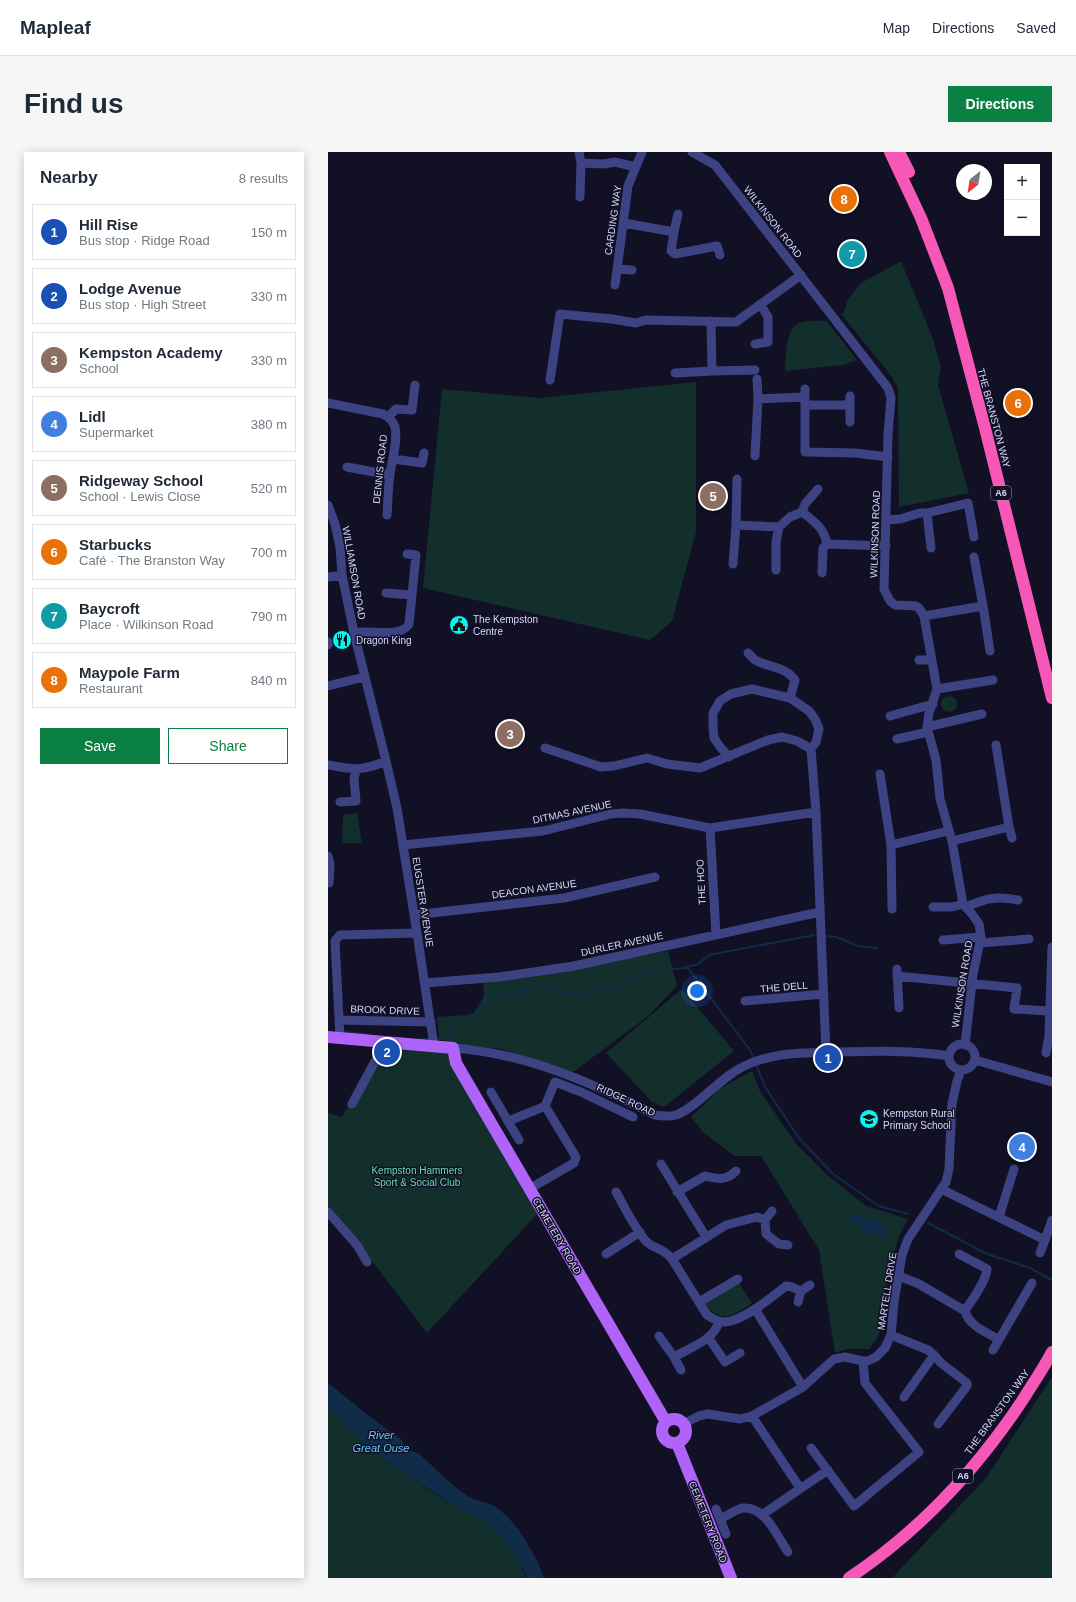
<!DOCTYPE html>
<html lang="en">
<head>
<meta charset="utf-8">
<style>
	:root { --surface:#fff; --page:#f6f6f7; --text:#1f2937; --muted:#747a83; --line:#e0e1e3; --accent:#0b8043 }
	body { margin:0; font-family:Helvetica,sans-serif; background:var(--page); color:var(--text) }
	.controls { position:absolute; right:12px; top:12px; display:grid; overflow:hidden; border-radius:0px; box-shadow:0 2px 10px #0003 }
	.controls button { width:36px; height:36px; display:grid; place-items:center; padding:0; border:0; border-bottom:1px solid var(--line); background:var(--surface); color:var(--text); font:20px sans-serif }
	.compass { position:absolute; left:628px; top:12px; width:36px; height:36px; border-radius:50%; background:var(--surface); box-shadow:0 2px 10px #0003; rotate:210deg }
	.you { position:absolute; left:369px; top:839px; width:14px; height:14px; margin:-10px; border:3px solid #fff; border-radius:50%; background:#1a73e8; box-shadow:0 0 0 6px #1a73e833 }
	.badge { display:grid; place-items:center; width:26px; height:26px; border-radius:50%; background:var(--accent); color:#fff; font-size:13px; font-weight:700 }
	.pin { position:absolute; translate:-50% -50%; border:2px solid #fff; box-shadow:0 1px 4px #0006 }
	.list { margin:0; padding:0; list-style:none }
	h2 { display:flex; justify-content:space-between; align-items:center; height:52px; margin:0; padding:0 16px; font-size:17px }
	h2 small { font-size:13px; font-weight:400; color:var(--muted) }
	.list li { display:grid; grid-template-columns:26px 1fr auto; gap:12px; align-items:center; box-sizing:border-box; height:56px; margin:0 8px 8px; padding:0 8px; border:1px solid var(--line); border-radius:0px }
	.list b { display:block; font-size:15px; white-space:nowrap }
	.list p { margin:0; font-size:13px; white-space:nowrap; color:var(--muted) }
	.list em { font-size:13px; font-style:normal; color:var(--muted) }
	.actions { display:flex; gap:8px; padding:12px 16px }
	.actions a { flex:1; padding:9px 0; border:1px solid var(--accent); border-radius:0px; text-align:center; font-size:14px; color:var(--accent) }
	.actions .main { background:var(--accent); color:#fff }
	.map { position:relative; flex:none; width:724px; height:1426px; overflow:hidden; border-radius:0px }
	header { display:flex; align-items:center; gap:24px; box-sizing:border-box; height:56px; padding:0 20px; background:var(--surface); border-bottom:1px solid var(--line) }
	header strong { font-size:19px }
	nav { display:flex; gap:22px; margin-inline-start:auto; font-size:14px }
	.intro { display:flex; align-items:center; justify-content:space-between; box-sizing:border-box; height:96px; padding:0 24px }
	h1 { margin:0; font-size:28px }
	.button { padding:10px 18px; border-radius:0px; background:var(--accent); color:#fff; font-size:14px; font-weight:700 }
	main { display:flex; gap:24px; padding:0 24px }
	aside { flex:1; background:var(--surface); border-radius:0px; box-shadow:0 2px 10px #0003 }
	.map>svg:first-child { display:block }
	.green { fill:#132f2b }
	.water { fill:#112c49 }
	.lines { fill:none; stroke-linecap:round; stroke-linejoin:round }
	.stream { stroke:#112c49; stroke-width:2 }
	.minor { stroke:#3d4382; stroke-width:9 }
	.major { stroke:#af63f8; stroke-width:12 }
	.highway { stroke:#f757b7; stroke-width:12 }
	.labels { text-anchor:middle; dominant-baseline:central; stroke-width:3; stroke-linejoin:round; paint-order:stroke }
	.shield { fill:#111025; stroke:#9b9bbc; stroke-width:1 }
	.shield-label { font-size:9px; font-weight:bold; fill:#d6d7fd }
	.street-label { font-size:10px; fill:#d6d7fd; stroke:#111025 }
	.poi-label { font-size:10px; fill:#d6d7fd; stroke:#111025; text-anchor:start }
	.park-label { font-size:10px; fill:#65daaf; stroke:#111025 }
	.water-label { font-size:11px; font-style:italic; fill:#69c7f8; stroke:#111025 }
</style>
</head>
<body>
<header>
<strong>Mapleaf</strong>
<nav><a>Map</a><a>Directions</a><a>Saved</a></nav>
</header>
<div class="intro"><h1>Find us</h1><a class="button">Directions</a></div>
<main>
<aside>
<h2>Nearby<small>8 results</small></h2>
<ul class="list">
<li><span class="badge" style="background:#1a4fb4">1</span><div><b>Hill Rise</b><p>Bus stop · Ridge Road</p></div><em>150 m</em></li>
<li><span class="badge" style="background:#1a4fb4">2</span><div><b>Lodge Avenue</b><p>Bus stop · High Street</p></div><em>330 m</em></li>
<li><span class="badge" style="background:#8d6e63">3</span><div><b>Kempston Academy</b><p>School</p></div><em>330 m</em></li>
<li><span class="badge" style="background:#3f7fe0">4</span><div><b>Lidl</b><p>Supermarket</p></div><em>380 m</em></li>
<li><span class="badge" style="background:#8d6e63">5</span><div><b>Ridgeway School</b><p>School · Lewis Close</p></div><em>520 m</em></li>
<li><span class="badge" style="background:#e8710a">6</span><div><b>Starbucks</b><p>Café · The Branston Way</p></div><em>700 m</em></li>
<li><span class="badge" style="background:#0f9aa8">7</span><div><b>Baycroft</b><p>Place · Wilkinson Road</p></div><em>790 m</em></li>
<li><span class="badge" style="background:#e8710a">8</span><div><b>Maypole Farm</b><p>Restaurant</p></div><em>840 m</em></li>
</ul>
<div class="actions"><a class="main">Save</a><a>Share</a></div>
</aside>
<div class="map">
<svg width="724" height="1426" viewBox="0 0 724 1426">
	<rect width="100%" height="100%" fill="#111025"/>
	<path class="green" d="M573 109 605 187 613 215 610 233 641 341 571 355 570 236 564 225 513 162 516 160 520 147 533 131Z
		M499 169 529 208 515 213 457 219C458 206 457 176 471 171 479 168 490 169 499 169Z
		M368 230V380L344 469 322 488 95 436 114 237 212 246Z
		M613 552a8 8 0 1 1 16 0a8 8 0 1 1-16 0Z
		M29 661 34 691H14L15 663Z
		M340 799 349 834 319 865 245 920 173 897 120 891 111 886 109 865 140 863 146 861 156 844 155 829Z
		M354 837 406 899 336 955 324 950 278 901Z
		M50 892 119 901 212 1059 99 1181 24 1083 0 1058V961L14 965 48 902Z
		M424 919 432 939 468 992 497 1021 538 1054 580 1067C566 1088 560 1126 555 1152 554 1159 555 1166 554 1173 553 1182 546 1190 541 1197H519L507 1201 491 1098 433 1004H406L375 980 363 965 393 936Z
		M410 1130 424 1151C405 1164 392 1173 377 1151Z
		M724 1225V1426H564L658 1326Z
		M0 1256C11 1266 27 1277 33 1291L107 1342 133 1358 159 1370 171 1382 186 1401 198 1426H0Z"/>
	<path class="water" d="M526 1062 548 1068 561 1078 555 1084 539 1082 520 1067Z
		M0 1231 45 1267 74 1288C75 1294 84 1300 90 1301 106 1315 122 1333 141 1345 149 1349 159 1350 166 1354 188 1367 208 1403 216 1426H199L186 1401 171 1382 159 1370 133 1358 70 1317 60 1309H57L33 1291 30 1285 24 1278 0 1256Z"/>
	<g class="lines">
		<path class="stream" d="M496 784 508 785 530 794 549 796
			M359 815 423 899 426 908
			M234 840 287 839 308 821 356 816 370 812 381 803 486 783
			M17 880 38 882
			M93 887H102
			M109 887C120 888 120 876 129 870 134 867 142 867 148 861 153 856 154 846 160 843 166 841 177 844 185 843 190 843 194 838 198 837 208 833 220 836 229 838
			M428 912 437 935 471 986 505 1022 551 1054 580 1062
			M600 1071 659 1102 702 1116 724 1128"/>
		<path class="minor" d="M251 0 253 11
			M364 0 387 13 560 236 563 246 560 283 556 437 562 449 567 453 588 454 591 456 596 464 609 537 601 561 599 575 608 608 612 647 624 689 635 752 644 762 651 772 653 785 645 822 637 893
			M252 45 253 11 276 12 287 10 308 15
			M296 71 346 80 343 99 347 102 389 94 392 103
			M346 80 350 62
			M289 117 304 118
			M287 133 300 34 314 0
			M427 192 440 190V165L432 152
			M384 219 427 218
			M347 221 384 219 383 169
			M222 228 232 162 284 167 308 171 318 168 408 170 473 123
			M477 237V300L527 301 560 305
			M430 247 477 245
			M0 251 55 262C61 265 65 269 67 275 70 288 64 309 62 322 60 336 60 350 59 363
			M478 253H522V244
			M60 265 68 257 84 258 87 233
			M522 270V253
			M427 304 430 247 429 227
			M65 307 94 311 96 301
			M19 315 62 323
			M409 327 408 373 451 375 462 365 474 360C487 370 496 376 499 392L558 394
			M0 353 7 372 12 395 14 423 26 481 58 609 69 656 89 781 106 894
			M474 360 477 352 490 337
			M599 361 603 396
			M558 368 572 367 592 361H599L640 351 646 385
			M646 405 655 454
			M405 412 408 373
			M448 418V390L451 375
			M494 421 495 396 499 392
			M0 425 14 423
			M58 441 84 443
			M596 464 655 454 662 499
			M26 481C42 477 72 487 81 472L88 403 79 402
			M0 490V493
			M420 501C422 503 425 506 427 508 441 516 457 514 467 528L462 546
			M591 508H603
			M0 534 36 525
			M609 537 665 528
			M562 564 605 552
			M599 575 654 562
			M569 587 600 580
			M217 596 273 615 286 614 319 606 339 612 372 616 440 588 454 585 469 589 483 597 488 590 491 577 487 567 481 559 462 546 424 537 403 542 392 549 385 561V574L386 586 393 596 401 605
			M483 597 488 660 498 900
			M0 613C25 618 35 619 58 609
			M552 622 563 693 620 679
			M12 650 28 649 26 627 28 618
			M681 675 684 686
			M382 676 388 783
			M624 689 681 675 668 593
			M75 693 215 679 283 662 295 661 312 662 382 676 488 660
			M563 693 564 757
			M0 704 2 712 1 731
			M605 755H624L635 752
			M638 755C659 746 667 744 690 748
			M86 763 236 746 327 725
			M615 788 653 785
			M652 791 701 787
			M569 817 571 856
			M569 824 689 836 686 857 721 859
			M97 831 171 825 246 814 492 760
			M417 849 496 842
			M11 868 103 870
			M12 886 7 789 12 783 89 781
			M621 905a13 13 0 1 1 26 0a13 13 0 1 1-26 0Z
			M125 896C197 901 263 930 327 963 333 964 341 965 348 963 366 957 390 929 409 918 441 899 477 901 512 900 549 899 585 898 621 904
			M718 901 721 884 724 795
			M647 908 724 930
			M163 940 191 988
			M24 952 51 902 54 896V890
			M217 954 227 930 253 940 305 965
			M180 970C192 963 205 960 217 954L248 1005 246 1011 201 1037
			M333 1012 378 1085
			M613 1037 717 1088 724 1068
			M288 1040C296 1054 309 1081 320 1091 329 1098 335 1096 344 1107L379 1163C385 1167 390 1170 396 1170 414 1170 444 1145 458 1134L464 1135 473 1139
			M349 1040 377 1024C390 1027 398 1029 408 1019
			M444 1059 437 1068 438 1082 451 1092 460 1093
			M0 1060 29 1093 39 1110
			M671 1065 686 1017
			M712 1101 717 1088
			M278 1102 312 1080
			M631 1102 659 1117C658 1130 643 1149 637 1159
			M344 1107 398 1073 429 1065 437 1068
			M571 1124 591 1132 637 1159C641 1174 658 1180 670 1187
			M371 1150 410 1127
			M470 1150 473 1139 482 1133
			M427 1157 475 1235
			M563 1183 600 1198 606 1203 613 1211 639 1231V1234L610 1272
			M331 1184 346 1205
			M380 1185 397 1210 412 1201
			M665 1198 704 1131
			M353 1218 346 1205C361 1196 387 1188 391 1169
			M576 1245 606 1203
			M424 1264 472 1336
			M355 1272 371 1264 380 1262 412 1267 424 1264 475 1235 506 1207 517 1205 535 1209H540L548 1205 557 1196 563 1183 566 1150 574 1103 580 1087 618 1030 621 1017 624 952 629 929 633 918
			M483 1296 526 1354 591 1300 537 1231 535 1209
			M388 1357 398 1382
			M435 1362 500 1318
			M392 1367C399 1364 408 1357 415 1356 437 1354 449 1384 460 1400"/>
		<path class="major" d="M0 885 125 896 128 911 142 935 338 1270
			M334 1279a12 12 0 1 1 24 0a12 12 0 1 1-24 0Z
			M349 1291 403 1426"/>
		<path class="highway" d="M562 0 593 66 620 136 657 276 724 546
			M571 0 581 20
			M521 1426C590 1380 648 1318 694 1249 704 1233 715 1217 724 1200"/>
	</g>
	<defs>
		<g id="civic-disc" transform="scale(1)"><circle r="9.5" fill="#0cf4f0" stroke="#111025"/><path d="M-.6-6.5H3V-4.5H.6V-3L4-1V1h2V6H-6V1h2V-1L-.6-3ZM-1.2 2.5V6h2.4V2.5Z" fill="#111"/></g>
		<g id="restaurant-disc" transform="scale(1)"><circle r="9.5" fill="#0cf4f0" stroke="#111025"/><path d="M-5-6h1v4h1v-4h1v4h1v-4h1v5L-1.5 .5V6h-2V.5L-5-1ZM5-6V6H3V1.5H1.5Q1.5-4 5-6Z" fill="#111"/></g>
		<g id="school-disc" transform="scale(1)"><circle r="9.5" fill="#0cf4f0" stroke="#111025"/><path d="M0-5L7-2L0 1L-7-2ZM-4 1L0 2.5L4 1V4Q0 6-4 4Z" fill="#111"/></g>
	</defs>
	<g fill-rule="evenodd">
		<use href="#civic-disc" x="131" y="473"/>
		<use href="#restaurant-disc" x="14" y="488"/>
		<use href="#school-disc" x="541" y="967"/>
	</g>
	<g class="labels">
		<g class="shield">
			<rect x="663" y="334" width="20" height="14" rx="3"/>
			<rect x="625" y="1317" width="20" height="14" rx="3"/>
		</g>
		<g class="shield-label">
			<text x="673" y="341">A6</text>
			<text x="635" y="1324">A6</text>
		</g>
		<g class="street-label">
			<text transform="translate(285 68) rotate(-82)">CARDING WAY</text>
			<text transform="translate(445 70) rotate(52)">WILKINSON ROAD</text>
			<text transform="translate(666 266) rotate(75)">THE BRANSTON WAY</text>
			<text transform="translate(52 317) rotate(-84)">DENNIS ROAD</text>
			<text transform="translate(547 382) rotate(-88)">WILKINSON ROAD</text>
			<text transform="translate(26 421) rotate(80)">WILLIAMSON ROAD</text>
			<text transform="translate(244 660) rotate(-12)">DITMAS AVENUE</text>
			<text transform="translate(373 730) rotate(-93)">THE HOO</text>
			<text transform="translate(206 737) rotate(-8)">DEACON AVENUE</text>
			<text transform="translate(95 750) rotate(81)">EUGSTER AVENUE</text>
			<text transform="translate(294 792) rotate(-12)">DURLER AVENUE</text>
			<text transform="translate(634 832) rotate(-81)">WILKINSON ROAD</text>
			<text transform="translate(456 835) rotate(-5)">THE DELL</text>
			<text transform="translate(57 858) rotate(2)">BROOK DRIVE</text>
			<text transform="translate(298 948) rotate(25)">RIDGE ROAD</text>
			<text transform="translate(229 1084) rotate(60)">CEMETERY ROAD</text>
			<text transform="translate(559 1139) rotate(-81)">MARTELL DRIVE</text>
			<text transform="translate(669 1260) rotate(-54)">THE BRANSTON WAY</text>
			<text transform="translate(380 1370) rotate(68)">CEMETERY ROAD</text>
		</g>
		<g class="poi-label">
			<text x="145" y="467">The Kempston<tspan x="145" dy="12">Centre</tspan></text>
			<text x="28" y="488">Dragon King</text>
			<text x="555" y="961">Kempston Rural<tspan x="555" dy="12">Primary School</tspan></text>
		</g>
		<g class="park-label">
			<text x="89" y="1018">Kempston Hammers<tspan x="89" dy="12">Sport &amp; Social Club</tspan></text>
		</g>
		<g class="water-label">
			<text x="53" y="1283">River<tspan x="53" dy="13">Great Ouse</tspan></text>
		</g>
	</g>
</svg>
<div class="controls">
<button>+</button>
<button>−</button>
</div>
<svg class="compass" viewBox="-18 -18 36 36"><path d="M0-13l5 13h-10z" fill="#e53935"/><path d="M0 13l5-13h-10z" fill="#747a83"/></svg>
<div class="you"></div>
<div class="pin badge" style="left:500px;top:906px;background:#1a4fb4">1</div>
<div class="pin badge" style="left:59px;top:900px;background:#1a4fb4">2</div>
<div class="pin badge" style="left:182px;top:582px;background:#8d6e63">3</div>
<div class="pin badge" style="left:694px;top:995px;background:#3f7fe0">4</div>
<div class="pin badge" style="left:385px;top:344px;background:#8d6e63">5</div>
<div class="pin badge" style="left:690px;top:251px;background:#e8710a">6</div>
<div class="pin badge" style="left:524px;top:102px;background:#0f9aa8">7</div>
<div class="pin badge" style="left:516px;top:47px;background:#e8710a">8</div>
</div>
</main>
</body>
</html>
